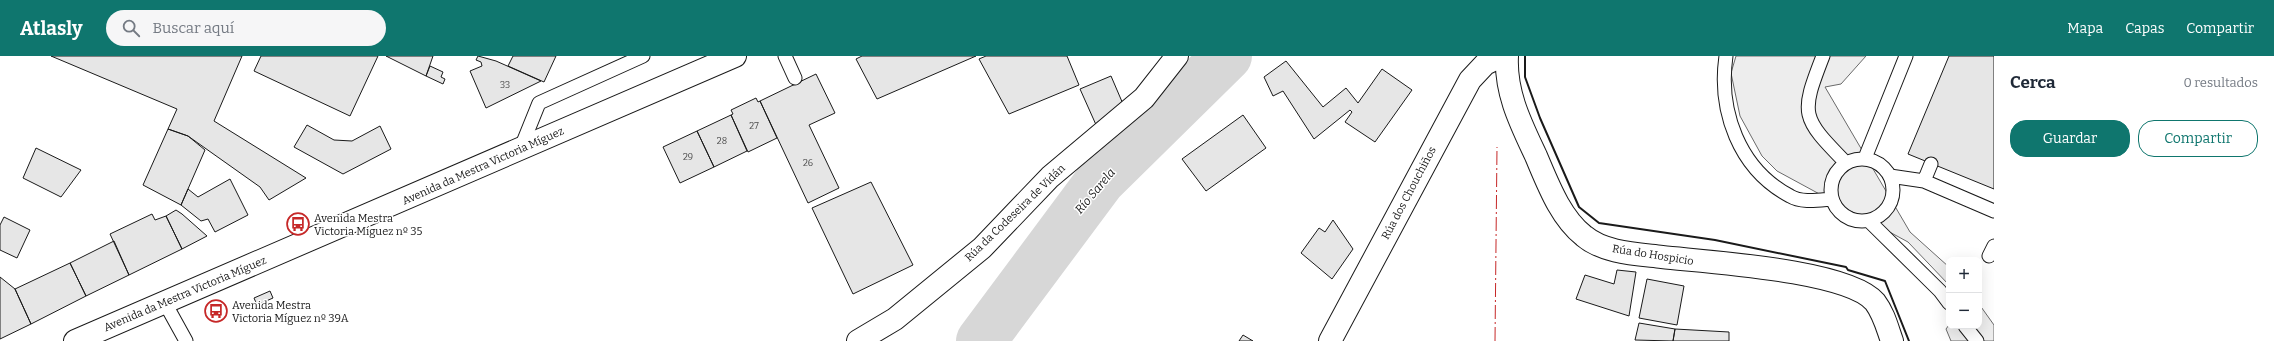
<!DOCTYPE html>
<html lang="es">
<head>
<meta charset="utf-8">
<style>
	:root { --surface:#fff; --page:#f6f6f7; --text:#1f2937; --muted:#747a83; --line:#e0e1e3; --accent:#0f766e }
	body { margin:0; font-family:Bitter,serif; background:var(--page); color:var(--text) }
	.controls { position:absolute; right:12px; bottom:12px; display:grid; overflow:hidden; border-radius:8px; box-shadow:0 4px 16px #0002 }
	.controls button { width:36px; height:36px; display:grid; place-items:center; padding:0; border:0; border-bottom:1px solid var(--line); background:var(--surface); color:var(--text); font:20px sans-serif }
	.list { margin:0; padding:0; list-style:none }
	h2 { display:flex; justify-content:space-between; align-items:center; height:52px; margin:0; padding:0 16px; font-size:17px }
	h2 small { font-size:13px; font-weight:400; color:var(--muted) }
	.actions { display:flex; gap:8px; padding:12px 16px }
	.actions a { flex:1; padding:9px 0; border:1px solid var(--accent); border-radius:16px; text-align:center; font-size:14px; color:var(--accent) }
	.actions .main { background:var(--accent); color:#fff }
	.icon { flex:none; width:22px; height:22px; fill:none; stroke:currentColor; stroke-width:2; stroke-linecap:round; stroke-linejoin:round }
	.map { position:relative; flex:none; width:1994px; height:285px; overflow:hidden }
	header { display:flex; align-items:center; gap:24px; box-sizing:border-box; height:56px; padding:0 20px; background:var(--accent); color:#fff }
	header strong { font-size:19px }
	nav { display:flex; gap:22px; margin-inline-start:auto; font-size:14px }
	.search { width:280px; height:36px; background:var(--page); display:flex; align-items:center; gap:10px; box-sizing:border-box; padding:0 14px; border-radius:22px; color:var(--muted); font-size:15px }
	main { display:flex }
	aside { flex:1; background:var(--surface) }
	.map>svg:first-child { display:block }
	.built { fill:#ededed; stroke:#6a6a6a }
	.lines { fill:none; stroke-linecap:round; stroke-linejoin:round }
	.river { stroke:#d7d7d7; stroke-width:50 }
	.building { fill:#e6e6e6; stroke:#1a1a1a }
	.lane-casing { stroke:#1a1a1a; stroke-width:15 }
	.street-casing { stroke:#1a1a1a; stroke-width:24 }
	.primary-casing { stroke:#1a1a1a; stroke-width:24 }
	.lane { stroke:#fff; stroke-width:13 }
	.street { stroke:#fff; stroke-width:22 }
	.primary { stroke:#fff; stroke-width:22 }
	.wall { stroke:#1a1a1a; stroke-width:2 }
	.power { stroke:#c62828; stroke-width:1; stroke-dasharray:14 3 2 3; stroke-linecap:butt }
	.labels { text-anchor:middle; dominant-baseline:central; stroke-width:3; stroke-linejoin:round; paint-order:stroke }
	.number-label { font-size:9px; fill:#4d4d4d }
	.street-label { font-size:11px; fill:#1a1a1a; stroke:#fff }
	.poi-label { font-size:11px; fill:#1a1a1a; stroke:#fff; text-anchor:start }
	.water-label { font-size:12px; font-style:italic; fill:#1a1a1a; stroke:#fff }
</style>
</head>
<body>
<header>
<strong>Atlasly</strong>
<div class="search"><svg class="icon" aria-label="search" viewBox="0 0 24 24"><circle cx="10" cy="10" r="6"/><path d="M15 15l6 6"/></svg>Buscar aquí</div>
<nav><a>Mapa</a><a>Capas</a><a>Compartir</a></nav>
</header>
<main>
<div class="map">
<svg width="1994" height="285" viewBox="0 0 1994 285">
	<rect width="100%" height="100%" fill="#fff"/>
	<path class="built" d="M1736 0H1866L1841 28 1825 31 1910 176 1949 211V229L1908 186 1777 115 1762 100 1740 60 1731 17Z
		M1979 248 1994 269V285H1951L1946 273 1949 269 1979 270Z"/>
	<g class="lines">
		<path class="river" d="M981 285 1100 125 1227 0"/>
	</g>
	<path class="building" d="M51 0H242L214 65 306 122 269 144 260 131 188 80 168 73 177 53Z
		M261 0H378L350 60 254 15Z
		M386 0H433L426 20Z
		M478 0 496 5 541 25 486 52 470 15 482 10 481 6 476 4Z
		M513 0H556L544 26 508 10Z
		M862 0H976L877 43 856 3Z
		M986 0H1067L1079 29 1009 58 979 3Z
		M1949 0H1994V133L1908 98Z
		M1286 5 1323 51 1346 32 1358 47 1382 13 1412 34 1375 86 1345 66 1352 56 1350 54 1314 83 1283 35 1273 40 1264 21Z
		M430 10 443 16 441 21 445 23 443 28 426 20Z
		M816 18 835 57 809 69 839 132 808 147 760 45Z
		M1111 20 1123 48 1097 71 1080 33Z
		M756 42 758 46 760 45 777 82 748 96 731 59 733 58 731 54Z
		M731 59 747 95 714 111 697 75Z
		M1243 59 1266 92 1206 135 1182 103Z
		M307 69 334 84 352 85 380 70 391 93 343 118 294 91Z
		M168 73 188 80 205 94 181 149 143 129Z
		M697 75 714 111 680 127 663 91Z
		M36 92 81 114 61 141 23 122Z
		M230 123 248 159 215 176 208 163 201 165 181 149 188 133 198 141Z
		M871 126 913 209 853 238 812 152Z
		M176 154 182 158 207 180 182 193 166 160Z
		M152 158 155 164 166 160 182 193 129 219 110 178Z
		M4 161 30 174 17 202 0 194V169Z
		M1333 164 1353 193 1332 223 1301 197 1319 172 1325 176Z
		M114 185 129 219 86 240 70 207Z
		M70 207 86 240 31 268 15 233Z
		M1617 214 1636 216 1629 260 1576 243 1585 219 1614 228Z
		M0 221 15 233 31 268 0 283Z
		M1647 223 1684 230 1677 269 1639 262Z
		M270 235 273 242 257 249 254 242Z
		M1639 267 1675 273 1673 285 1635 284Z
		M1675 273 1729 276V285H1673Z
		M1243 279 1253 285H1239Z"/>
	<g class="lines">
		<g class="lane-casing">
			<path id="lane" d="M785 0 795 22
				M1726 0C1718 55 1739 113 1790 140 1801 147 1819 144 1832 143
				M1823 0C1800 59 1801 61 1846 107
				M520 94 539 47 643 0
				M1865 102 1906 0
				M1831 134a31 31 0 1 1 62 0a31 31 0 1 1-62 0Z
				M1890 120 1924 125 1994 155
				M1924 125 1931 108
				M1869 165 1940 235 1949 247
				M1989 200 1994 190
				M165 247 186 285
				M1965 270 1977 285"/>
		</g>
		<g class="street-casing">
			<path id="street" d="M1507 0C1505 37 1521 68 1536 100 1548 128 1560 161 1584 180 1604 197 1637 198 1662 201 1707 206 1848 214 1875 246 1884 258 1887 271 1892 285
				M858 285 895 263 982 192 1050 121 1144 42 1177 0
				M1330 285 1470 24 1485 8 1501 0"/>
		</g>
		<g class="primary-casing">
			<path id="primary" d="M75 285 735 0"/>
		</g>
		<use href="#lane" class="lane"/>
		<use href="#street" class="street"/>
		<use href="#primary" class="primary"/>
		<path class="wall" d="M1525 0V21L1540 62 1579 151 1599 167 1715 184 1846 211 1848 214 1885 225 1909 285"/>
		<path class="power" d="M1495 285 1497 91"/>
	</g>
	<defs>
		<g id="bus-ring" transform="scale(1.15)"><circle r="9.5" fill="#fff" stroke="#c62828" stroke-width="1.5"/><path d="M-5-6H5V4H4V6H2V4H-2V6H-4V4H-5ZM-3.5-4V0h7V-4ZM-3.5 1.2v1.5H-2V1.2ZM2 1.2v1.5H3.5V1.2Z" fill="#c62828"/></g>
	</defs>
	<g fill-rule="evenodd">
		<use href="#bus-ring" x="298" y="168"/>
		<use href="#bus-ring" x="216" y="255"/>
	</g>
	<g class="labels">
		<g class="number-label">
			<text x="505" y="29">33</text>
			<text x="754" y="70">27</text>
			<text x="722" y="85">28</text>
			<text x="688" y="101">29</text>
			<text x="808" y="107">26</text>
		</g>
		<g class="street-label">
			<text transform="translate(483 110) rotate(-24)">Avenida da Mestra Victoria Míguez</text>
			<text transform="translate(1409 137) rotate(-62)">Rúa dos Chouchiños</text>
			<text transform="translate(1015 157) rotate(-44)">Rúa da Codeseira de Vidán</text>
			<text transform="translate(1653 199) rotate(9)">Rúa do Hospicio</text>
			<text transform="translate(185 238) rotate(-23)">Avenida da Mestra Victoria Míguez</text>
		</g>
		<g class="poi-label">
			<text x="314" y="162">Avenida Mestra<tspan x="314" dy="13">Victoria Míguez nº 35</tspan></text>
			<text x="232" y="249">Avenida Mestra<tspan x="232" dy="13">Victoria Míguez nº 39A</tspan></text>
		</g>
		<g class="water-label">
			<text transform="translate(1095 135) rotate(-50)">Río Sarela</text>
		</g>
	</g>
</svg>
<div class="controls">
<button>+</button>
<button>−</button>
</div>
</div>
<aside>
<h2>Cerca<small>0 resultados</small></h2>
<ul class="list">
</ul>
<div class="actions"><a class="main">Guardar</a><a>Compartir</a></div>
</aside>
</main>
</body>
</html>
